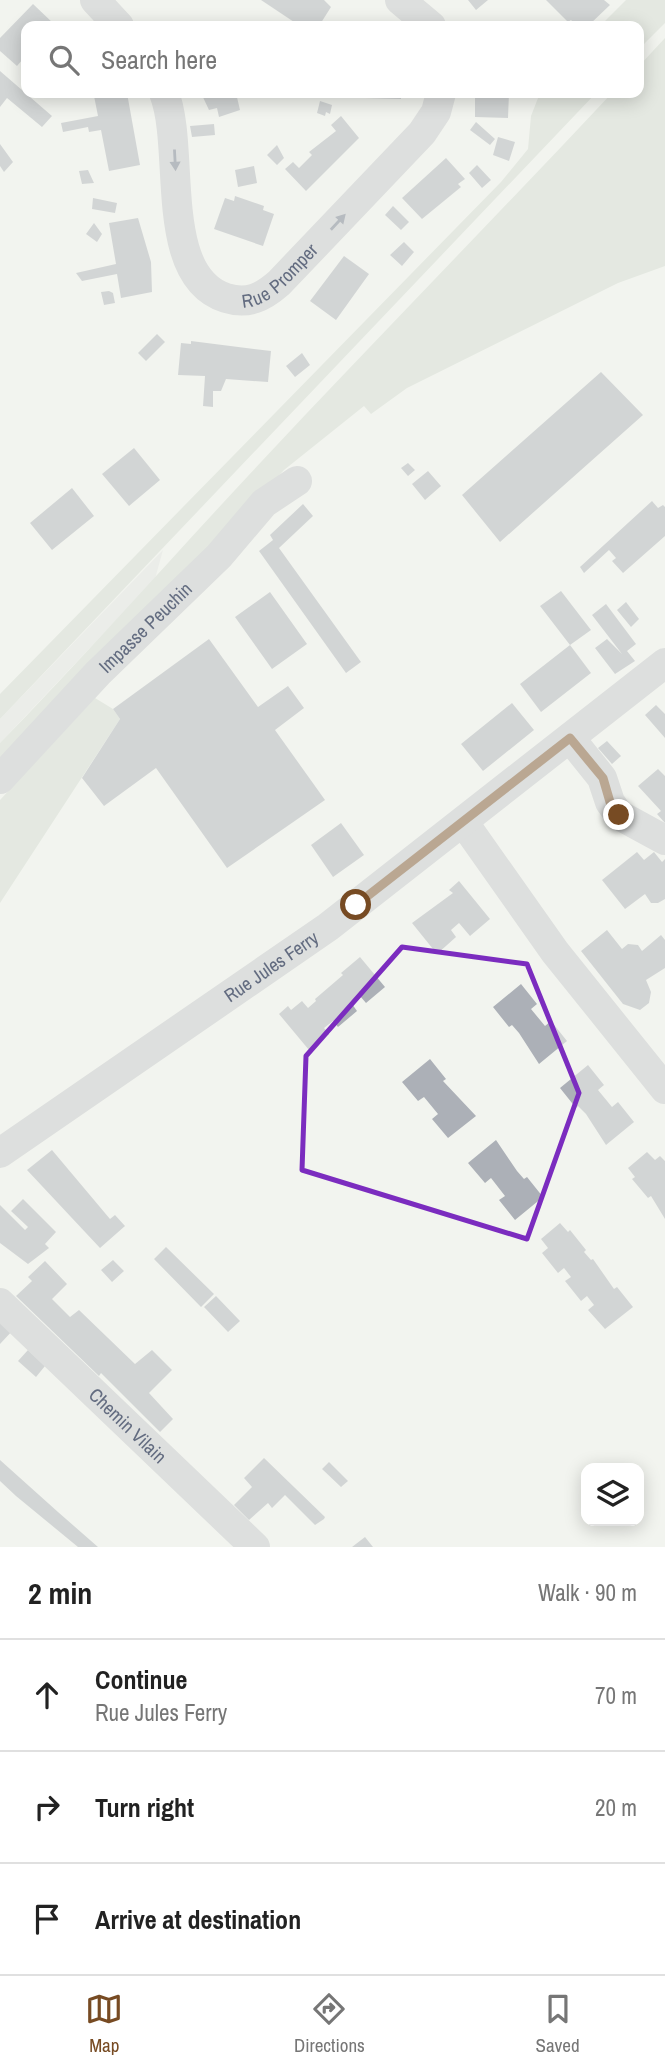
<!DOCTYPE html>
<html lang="en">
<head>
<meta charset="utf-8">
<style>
	:root { --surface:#fff; --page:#f6f6f6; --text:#222; --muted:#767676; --line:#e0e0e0; --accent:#774b23 }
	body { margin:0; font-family:"Archivo Narrow",sans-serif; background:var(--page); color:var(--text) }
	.controls { position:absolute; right:21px; bottom:21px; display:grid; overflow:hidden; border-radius:14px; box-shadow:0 4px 18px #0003 }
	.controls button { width:63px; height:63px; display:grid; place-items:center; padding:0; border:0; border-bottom:2px solid var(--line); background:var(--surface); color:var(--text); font:35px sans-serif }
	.stop { position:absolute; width:21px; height:21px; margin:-16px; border:5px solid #774b23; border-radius:50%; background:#fff }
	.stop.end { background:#774b23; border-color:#fff; box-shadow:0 2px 7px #0008 }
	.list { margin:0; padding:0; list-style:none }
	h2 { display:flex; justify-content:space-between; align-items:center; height:91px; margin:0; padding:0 28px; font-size:30px }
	h2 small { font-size:23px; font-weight:400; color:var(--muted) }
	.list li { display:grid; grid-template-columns:46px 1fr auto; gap:21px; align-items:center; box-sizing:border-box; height:112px; padding:0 28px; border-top:2px solid var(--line) }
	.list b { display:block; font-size:26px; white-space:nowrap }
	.list p { margin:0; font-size:23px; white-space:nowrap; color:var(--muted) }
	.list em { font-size:23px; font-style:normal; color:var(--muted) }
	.icon { flex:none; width:38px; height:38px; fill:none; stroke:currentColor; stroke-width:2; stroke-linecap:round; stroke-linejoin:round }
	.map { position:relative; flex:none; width:665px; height:1547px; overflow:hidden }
	.search { position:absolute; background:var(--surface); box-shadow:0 4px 18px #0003; left:21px; right:21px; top:21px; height:77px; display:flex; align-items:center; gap:18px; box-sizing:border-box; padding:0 24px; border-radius:14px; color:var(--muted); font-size:26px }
	.sheet { height:427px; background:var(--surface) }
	nav { display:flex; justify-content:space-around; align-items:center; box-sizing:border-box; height:98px; border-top:2px solid var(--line); background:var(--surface); font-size:19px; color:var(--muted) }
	nav a { display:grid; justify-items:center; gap:4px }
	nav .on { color:var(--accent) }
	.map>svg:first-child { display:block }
	.built { fill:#e3e4e3 }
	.green { fill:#d2dad0 }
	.building { fill:#acb0b7 }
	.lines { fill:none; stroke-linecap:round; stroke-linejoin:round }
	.minor { stroke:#c3c5c9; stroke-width:30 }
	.oneway { fill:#6d7587 }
	.route { stroke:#774b23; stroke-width:9 }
	.marked { fill:none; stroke:#7b2cbf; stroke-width:5; stroke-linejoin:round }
	.labels { text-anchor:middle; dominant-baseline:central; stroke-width:7; stroke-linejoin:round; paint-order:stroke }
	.street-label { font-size:19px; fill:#636c80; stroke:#fff }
</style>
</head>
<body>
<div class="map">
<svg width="665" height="1547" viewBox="0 0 665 1547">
	<rect width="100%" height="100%" fill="#f2f4ef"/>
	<path class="built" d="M163 550 155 579 0 743V719Z"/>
	<path class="green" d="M626 0H665V23L639 49V26H600Z
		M665 38V266L618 283 407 388 371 414 364 406 284 470 182 580 0 765V743C85 656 165 565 248 476 368 347 492 221 612 93H639V66Z
		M540 93H596L0 719V694L501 182 528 149 531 116Z
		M95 698 113 709 120 719 0 903V800Z"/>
	<path class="building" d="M261 0H324L331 7 319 26H300Z
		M468 0H488L476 10Z
		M546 0H604L610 5 588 26H577L571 20 568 22Z
		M33 4 54 24 26 26V61L23 59 17 66 0 51V38Z
		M0 71 52 116 42 127 7 98 0 107Z
		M108 93H127L140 165 109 171 101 130 89 132 88 127 63 132 61 123 98 116 94 96Z
		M201 93H236L240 110 219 117 217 108 209 110Z
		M366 93H401V99L365 98Z
		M475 93H509L508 118 475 117Z
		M320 101 332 105 330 114 326 112 325 116 317 113Z
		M341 116 359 138 306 191 285 169 293 162 299 168 312 155 309 152 336 131 331 125Z
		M476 122 495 139 490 145 470 130Z
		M214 124 215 135 192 137 190 126Z
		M498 137 515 142 509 161 493 155Z
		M0 144 13 162 4 172 0 166Z
		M277 145 284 158 277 165 267 155Z
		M446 158 465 179 458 184 461 187 422 219 402 198Z
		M477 165 491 180 482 188 469 173Z
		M254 166 257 183 238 187 235 170Z
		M88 170 94 183 82 184 79 171Z
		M235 196 264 206 263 210 274 214 263 246 214 229 225 198 234 201Z
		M93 198 117 203 115 213 92 209Z
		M393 206 409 222 401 230 385 215Z
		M138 218 151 262 152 292 121 298 117 274 82 281 76 273 116 264 109 223Z
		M94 223 102 234 97 242 86 234Z
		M404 242 414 252 402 266 390 255Z
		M344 256 369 274 336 320 310 301Z
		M109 291 113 293 115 303 104 305 101 292Z
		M157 334 165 342 146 361 138 353Z
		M191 341 271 351 268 382 226 379 221 391H213V407L203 406 205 376 178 375 181 343 191 344Z
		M302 353 310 365 295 377 286 366Z
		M601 372 643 415 500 542 462 495Z
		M134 448 160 480 129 506 102 474Z
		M408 463 415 470 408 476 401 468Z
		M428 471 441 486 425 500 412 484Z
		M72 488 94 516 52 550 30 523Z
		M652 501 658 508 663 505 665 507V536L623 573 612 561 616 558 609 550 584 573 580 567Z
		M303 504 313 516 279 548 361 662 346 673 259 551 273 540 270 535Z
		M561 591 591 630 570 645 540 606Z
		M270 592 307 644 272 669 235 617Z
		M626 602 639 619 631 627 617 610Z
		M606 604 636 644 627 651 635 661 615 674 595 648 607 639 622 654 592 615Z
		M209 639 258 707 288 686 304 708 275 730 325 800 227 868 156 768 104 806 82 778 120 719 113 709Z
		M570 645 591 673 541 712 520 684Z
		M512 703 534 730 483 771 461 744Z
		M656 705 665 714V738L645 715Z
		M607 741 621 756 612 764 598 748Z
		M658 769 665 776V823L657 814 661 811 638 786Z
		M341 823 364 855 333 877 311 845Z
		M637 852 644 860 654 852 662 862 665 859V899L658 903H651L645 894 625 909 602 880Z
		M459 881 490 919 470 936 459 923 451 930 456 937 437 954 412 923 453 893 449 890Z
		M607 930 622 949 628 944 638 945 642 951 661 935 665 940V968L646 980 651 992 649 1003 640 1010 623 1004 581 951Z
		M360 957 385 987 366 1003 360 996 352 1004 357 1011 338 1027 333 1021 324 1028 329 1034 309 1050 279 1014 288 1006 291 1010 302 1001 308 1008 316 1001 315 999 343 975 341 973Z
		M521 984 537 1004 531 1009 545 1026 551 1021 567 1041 539 1064 519 1033 512 1025 509 1027 493 1007Z
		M430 1059 446 1079 443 1081 476 1116 448 1138 432 1119 438 1114 424 1097 418 1101 402 1082Z
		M588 1065 604 1085 598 1090 612 1107 618 1102 634 1122 606 1145 586 1114 578 1106 576 1108 560 1088Z
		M496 1140 517 1171 524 1179 527 1177 543 1197 515 1220 499 1200 505 1196 491 1178 485 1183 468 1163Z
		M52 1150 110 1219 115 1215 125 1226 100 1248 27 1170Z
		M647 1152 655 1160 660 1156 665 1161V1219L651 1196 648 1198 632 1179 635 1177 628 1168Z
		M23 1199 56 1232 45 1244 49 1248 28 1264 0 1243V1205L25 1230 28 1227 11 1211Z
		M560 1223 568 1232 570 1230 586 1250 584 1252 591 1260 593 1259 614 1289 617 1287 633 1307 605 1329 588 1310 594 1305 587 1296 581 1301 565 1281 571 1277 564 1268 558 1273 542 1253 548 1248 541 1239Z
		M166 1247 214 1294 201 1307 154 1259Z
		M113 1260 124 1271 112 1282 101 1270Z
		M45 1261 67 1284 52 1299 70 1317 79 1310 135 1364 152 1350 172 1370 149 1393 173 1419 160 1432 101 1373 99 1376 16 1296 32 1281 28 1277Z
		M216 1296 240 1321 228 1332 204 1307Z
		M0 1316 14 1329 0 1344Z
		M28 1350 45 1366 36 1377 18 1361Z
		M264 1458 325 1517 324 1519 315 1525 285 1495 272 1508 268 1503 249 1520 234 1505 252 1487 244 1478Z
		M0 1460 58 1512 98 1547H78L16 1496 0 1481Z
		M329 1462 348 1481 341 1487 322 1469Z
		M365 1537 373 1547H352Z"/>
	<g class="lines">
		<g class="minor">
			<path d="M95 0 119 26"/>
			<path d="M400 0 431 26"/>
			<path id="s1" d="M164 93C186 148 157 276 226 298 248 305 263 297 279 283L422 133 436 112 441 93"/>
			<path d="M570 738 602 778 610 802 619 815 665 840"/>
			<path id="s2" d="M0 779 98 673 219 556 264 503 297 481"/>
			<path d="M464 823 555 952 665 1089"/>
			<path id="s3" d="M0 1153 328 927 665 663"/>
			<path id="s4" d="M0 1303 255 1547"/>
		</g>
	</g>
	<defs><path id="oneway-solid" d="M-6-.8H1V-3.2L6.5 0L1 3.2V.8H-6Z" transform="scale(1.75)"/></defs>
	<g class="oneway">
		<use href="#oneway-solid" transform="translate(175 160) rotate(87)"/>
		<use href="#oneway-solid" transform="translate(338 222) rotate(-47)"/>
	</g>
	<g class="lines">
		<path class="route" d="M356 905 570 738 603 778 610 802 619 815"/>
	</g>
	<path d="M0 0H665V1547H0ZM402 947 527 964 579 1093 527 1239 302 1170 306 1056Z" fill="#f2f4ef" fill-opacity=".55" fill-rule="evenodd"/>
	<path class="marked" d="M402 947 527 964 579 1093 527 1239 302 1170 306 1056Z"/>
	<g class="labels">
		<g class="street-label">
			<text stroke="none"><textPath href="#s1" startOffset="287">Rue Promper</textPath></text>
			<text stroke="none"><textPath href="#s2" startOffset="210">Impasse Peuchin</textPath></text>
			<text stroke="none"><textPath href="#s3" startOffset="329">Rue Jules Ferry</textPath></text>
			<text stroke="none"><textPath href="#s4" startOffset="177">Chemin Vilain</textPath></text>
		</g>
	</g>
</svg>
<div class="controls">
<button><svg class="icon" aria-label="layers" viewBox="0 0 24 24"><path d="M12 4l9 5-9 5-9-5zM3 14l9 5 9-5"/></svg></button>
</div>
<div class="stop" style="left:356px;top:905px"></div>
<div class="stop end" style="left:619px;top:815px"></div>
<div class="search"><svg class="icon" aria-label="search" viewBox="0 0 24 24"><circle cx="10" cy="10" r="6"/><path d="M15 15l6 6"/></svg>Search here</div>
</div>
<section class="sheet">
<h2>2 min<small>Walk · 90 m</small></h2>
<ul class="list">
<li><svg class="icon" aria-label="ahead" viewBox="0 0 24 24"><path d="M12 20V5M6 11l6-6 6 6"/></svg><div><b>Continue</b><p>Rue Jules Ferry</p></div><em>70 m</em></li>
<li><svg class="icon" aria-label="right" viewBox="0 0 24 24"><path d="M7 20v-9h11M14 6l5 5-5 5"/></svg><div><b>Turn right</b></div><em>20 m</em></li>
<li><svg class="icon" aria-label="arrive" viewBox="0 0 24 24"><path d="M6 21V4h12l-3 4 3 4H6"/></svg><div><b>Arrive at destination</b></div></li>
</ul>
</section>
<nav>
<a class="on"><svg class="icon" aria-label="map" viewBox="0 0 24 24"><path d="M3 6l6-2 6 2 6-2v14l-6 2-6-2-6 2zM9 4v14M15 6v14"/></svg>Map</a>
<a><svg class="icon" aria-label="directions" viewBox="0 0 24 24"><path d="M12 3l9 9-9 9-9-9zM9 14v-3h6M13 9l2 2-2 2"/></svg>Directions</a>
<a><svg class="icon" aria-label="saved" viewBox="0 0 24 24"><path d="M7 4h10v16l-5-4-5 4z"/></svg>Saved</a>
</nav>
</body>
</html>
